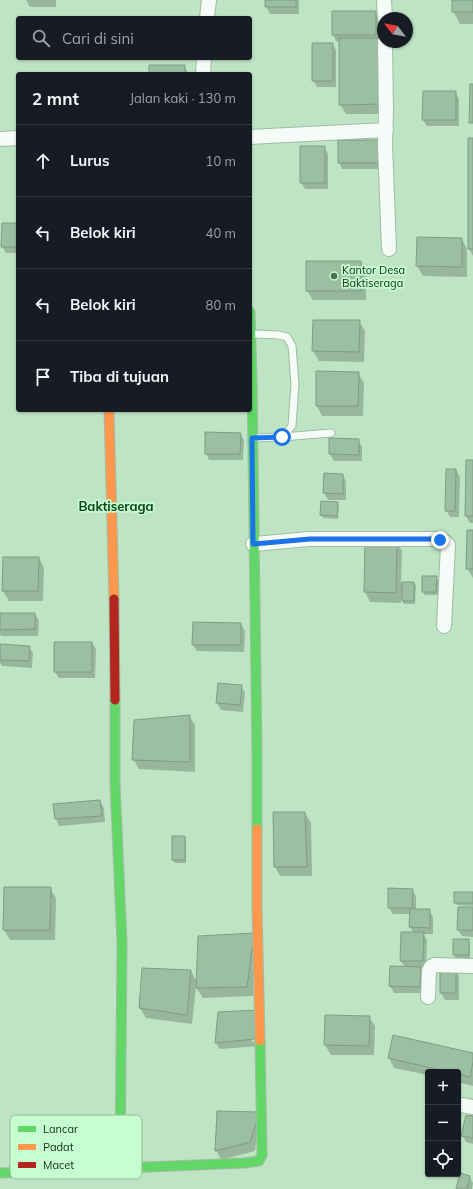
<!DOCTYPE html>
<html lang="id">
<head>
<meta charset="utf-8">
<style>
	:root { --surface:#171b24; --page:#20242c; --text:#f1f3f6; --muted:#9ea1a6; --line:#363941 }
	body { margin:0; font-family:Mulish,sans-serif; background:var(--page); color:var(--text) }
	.controls { position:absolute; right:12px; bottom:12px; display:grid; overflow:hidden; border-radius:4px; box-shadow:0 1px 3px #0004 }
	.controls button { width:36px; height:36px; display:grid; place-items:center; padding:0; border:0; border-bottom:1px solid var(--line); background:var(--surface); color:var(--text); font:20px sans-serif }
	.compass { position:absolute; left:377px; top:12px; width:36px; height:36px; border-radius:50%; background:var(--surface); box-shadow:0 1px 3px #0004; rotate:301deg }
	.stop { position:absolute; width:12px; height:12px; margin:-9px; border:3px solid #1a73e8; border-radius:50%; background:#fff }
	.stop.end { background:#1a73e8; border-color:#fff; box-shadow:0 1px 4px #0008 }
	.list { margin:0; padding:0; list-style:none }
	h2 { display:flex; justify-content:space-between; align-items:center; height:52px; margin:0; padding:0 16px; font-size:17px }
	h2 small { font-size:13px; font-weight:400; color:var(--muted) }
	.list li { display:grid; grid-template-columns:26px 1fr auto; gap:12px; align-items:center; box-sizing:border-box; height:72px; padding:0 16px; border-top:1px solid var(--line) }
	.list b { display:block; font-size:15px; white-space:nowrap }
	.list em { font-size:13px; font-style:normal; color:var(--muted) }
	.icon { flex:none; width:22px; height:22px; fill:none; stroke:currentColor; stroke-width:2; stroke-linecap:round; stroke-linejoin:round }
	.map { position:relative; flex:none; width:473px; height:1189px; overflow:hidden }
	.search { position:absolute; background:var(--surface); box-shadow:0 1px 3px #0004; left:16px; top:16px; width:236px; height:44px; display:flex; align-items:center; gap:10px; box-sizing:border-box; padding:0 14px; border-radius:4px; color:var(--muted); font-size:15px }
	.panel { position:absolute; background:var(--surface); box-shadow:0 1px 3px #0004; left:16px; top:72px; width:236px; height:340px; border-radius:4px }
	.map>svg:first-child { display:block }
	.shadow { fill:#0003 }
	.building { fill:#9cbfa2; stroke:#7f9c84 }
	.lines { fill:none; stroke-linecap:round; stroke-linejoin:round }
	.lane-casing { stroke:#9ebca4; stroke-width:9 }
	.street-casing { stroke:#9ebca4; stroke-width:16 }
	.fast-casing { stroke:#9ebca4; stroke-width:11 }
	.slow-casing { stroke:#9ebca4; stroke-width:11 }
	.jam-casing { stroke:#9ebca4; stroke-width:11 }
	.lane { stroke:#f5fbf6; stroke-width:7 }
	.street { stroke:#f5fbf6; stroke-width:14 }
	.fast { stroke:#63d668; stroke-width:9 }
	.slow { stroke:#ff974d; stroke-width:9 }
	.jam { stroke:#b3261e; stroke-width:9 }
	.route { stroke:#1a73e8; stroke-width:5 }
	.poi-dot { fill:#4d6d54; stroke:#c6fecf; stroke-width:1.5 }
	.labels { text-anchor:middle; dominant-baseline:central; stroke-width:3.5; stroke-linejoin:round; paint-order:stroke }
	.poi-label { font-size:11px; fill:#102d17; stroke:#c6fecf; text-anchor:start }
	.quarter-label { font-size:13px; font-weight:bold; fill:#0d431d; stroke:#c6fecf }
	.key { fill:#c6fecf; stroke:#8fbf98; stroke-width:1 }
	.key-label { font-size:11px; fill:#102d17 }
</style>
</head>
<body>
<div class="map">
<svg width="473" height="1189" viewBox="0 0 473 1189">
	<rect width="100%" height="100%" fill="#bee4c4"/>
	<path class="shadow" d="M26 0H56V7H30Z
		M266 0H299V14H270L266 7Z
		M453 0H473V24H460L453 11Z
		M375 12 379 19V39L388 114H346L340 104V42L336 41 333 35Z
		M332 44 336 50V87H317L313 80Z
		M184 66 189 74H150Z
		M455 92 459 99V126H427L423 120Z
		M473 139V256L469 249Z
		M380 141 384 169H342L339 162Z
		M324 147 328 154V189H305L301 182Z
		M18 224V253H6L2 246Z
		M462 239 467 249V277L423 276 417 266Z
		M361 262 366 272V300H313L307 291Z
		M314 321H359L365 331 364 362 319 361 313 351Z
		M358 373 364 383 363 416H322L317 406Z
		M240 434 244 440 243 460H209L206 453Z
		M330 439 358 440 362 447V461H334L330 454Z
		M473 461V523H470L466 516Z
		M456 470 460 477 459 517H450L446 510Z
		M325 474 343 475 346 482V500H328L324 493Z
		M337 503 339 506 338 519 323 518 321 515Z
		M473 531V578L467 568Z
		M366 541H396L402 551 401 583H414L416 586 415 604H404L401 598V603L370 602 365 592Z
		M39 558 44 568 43 601H9L3 591Z
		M436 577 438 580V595H425L423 592Z
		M0 614H35L39 621 38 636H1L0 634Z
		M241 624 245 631 244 652 197 651 193 645Z
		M92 643 96 649 95 678H59L55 672Z
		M0 645 29 647 33 653 32 668 2 666 0 663Z
		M241 686 245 693 243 712 221 710 217 703Z
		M189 716 195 725V772L139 769 133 759Z
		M100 801 104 808 105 822 59 826 56 819 55 805Z
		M305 813 311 823 312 876H280L275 867Z
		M184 837 186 840V863H175L173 860Z
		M50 888 56 898 55 940H10L4 930Z
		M412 890 416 896V910H429L433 917V934H423L427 940 426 967H420L424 975V993H394L390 986 391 967 405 968 401 961 414 933 410 927V914H393L389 908Z
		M473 893V906L457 905 455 902Z
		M473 908V937L462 936 458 930Z
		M253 934V996L203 998 196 987 192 1024 146 1018 140 1008 191 971 197 982Z
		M468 940 470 943V958H456L454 955Z
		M455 969 459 976V1000H445L441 993Z
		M219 1013 258 1046 220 1049 216 1043Z
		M369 1017 375 1026 374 1055H331L325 1045Z
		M473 1054V1086L458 1082V1072H428V1075L394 1068 389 1058Z
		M259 1113 255 1151 221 1160 216 1150Z
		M473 1117V1144L466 1142 462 1135Z
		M469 1176 473 1183 472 1189H457Z"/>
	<path class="building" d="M265 0H296V7H265Z
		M452 0H473V12H452Z
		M332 11H376V35H332Z
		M339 38H383V104L339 105Z
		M312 43H333V81H312Z
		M149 65H185V74H149Z
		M470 84H473V123H469Z
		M423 91H456V120H422Z
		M468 138H473V249H468Z
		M338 140H381L380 163H338Z
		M300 146H325V183H300Z
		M2 223H18V247H1Z
		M417 237 462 238V267L416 266Z
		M306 261H361V291H306Z
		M313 320H360L359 352 312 351Z
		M316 371 359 372 358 406H316Z
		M205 432 241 433 240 454H205Z
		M329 438 359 439V455L329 454Z
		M466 460H473V516H465Z
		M446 469H456L455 511H445Z
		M324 473 343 474V494L323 493Z
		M321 501 338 502 337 516 320 515Z
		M467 530H473V569H466Z
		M365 540H397L396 593 364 592Z
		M3 557H39L38 591H2Z
		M422 576H437L436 592H422Z
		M402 582H414V601H402Z
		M0 613H35V629L0 630Z
		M193 622 241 623V645H192Z
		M54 642H92V672H54Z
		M0 644 30 646 29 661 0 660Z
		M218 683 242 685 240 705 216 703Z
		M190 715V762L132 760 134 720Z
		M100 800 102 816 55 819 53 804Z
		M273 812H305L307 867H274Z
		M172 836H185V860H172Z
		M4 887H51L50 930H3Z
		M388 888 413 889 412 908H388Z
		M454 892H473V903H454Z
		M458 907H473V930H457Z
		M410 909H430V928L409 927Z
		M401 932H424L423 961H400Z
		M254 933 247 987 196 988 198 936Z
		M453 939H469V955H453Z
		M390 966 421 967 420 987 389 986Z
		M142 968 191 970 187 1015 139 1008Z
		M440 968H456V993H440Z
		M257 1010 255 1039 215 1043 218 1012Z
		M325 1015 370 1016 369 1046 324 1045Z
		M393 1035 473 1053V1062L470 1077 458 1074V1072H449L388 1058Z
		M217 1111 260 1112 250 1142 215 1151Z
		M466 1115 473 1116V1138L461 1136Z
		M460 1173 470 1176 467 1189H456Z"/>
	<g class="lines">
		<g class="lane-casing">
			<path id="lane" d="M253 334 279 335 287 337 292 346 295 384 292 426 282 437 254 438
				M282 437 331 433"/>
		</g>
		<g class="street-casing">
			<path id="street" d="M384 0 385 18
				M207 18 209 0
				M385 42 386 111 385 144 389 249
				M203 74 204 58
				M250 137 386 130
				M0 139 18 138
				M253 544 309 539H437L445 542 448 545 444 626
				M428 997 429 971 431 967 435 965 473 966
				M462 1105 473 1107"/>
		</g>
		<g class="fast-casing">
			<path id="fast" d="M250 312 252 378 257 754V829
				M115 700V783L122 943 120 1168
				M0 1173 245 1163 259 1161 262 1155 260 1041"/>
		</g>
		<g class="slow-casing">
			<path id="slow" d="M109 410 114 599
				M257 829V908L260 1041"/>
		</g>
		<g class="jam-casing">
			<path id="jam" d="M114 599 115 700"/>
		</g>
		<use href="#lane" class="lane"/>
		<use href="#street" class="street"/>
		<use href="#fast" class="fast"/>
		<use href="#slow" class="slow"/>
		<use href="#jam" class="jam"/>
	</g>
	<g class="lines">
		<path class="route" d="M282 437 252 438 253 544 310 539H437L440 540"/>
	</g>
	<circle class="poi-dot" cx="334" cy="276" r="4"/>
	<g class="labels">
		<g class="poi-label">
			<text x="342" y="270">Kantor Desa<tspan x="342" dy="13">Baktiseraga</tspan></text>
		</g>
		<g class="quarter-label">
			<text x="116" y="506">Baktiseraga</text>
		</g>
	</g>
	<rect x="10" y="1115" width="132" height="64" rx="6" class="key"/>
	<rect x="18" y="1126" width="18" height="6" fill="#63d668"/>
	<rect x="18" y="1144" width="18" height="6" fill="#ff974d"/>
	<rect x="18" y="1162" width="18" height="6" fill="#b3261e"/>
	<g class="key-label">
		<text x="43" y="1133">Lancar</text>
		<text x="43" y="1151">Padat</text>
		<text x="43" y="1169">Macet</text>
	</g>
</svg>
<div class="controls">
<button>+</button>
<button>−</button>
<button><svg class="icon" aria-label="locate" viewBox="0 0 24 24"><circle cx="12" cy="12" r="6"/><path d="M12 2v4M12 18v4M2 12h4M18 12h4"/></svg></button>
</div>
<svg class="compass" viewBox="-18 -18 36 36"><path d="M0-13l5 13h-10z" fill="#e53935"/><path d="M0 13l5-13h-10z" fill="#9ea1a6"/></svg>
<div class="stop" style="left:282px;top:437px"></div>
<div class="stop end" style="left:440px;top:540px"></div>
<div class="search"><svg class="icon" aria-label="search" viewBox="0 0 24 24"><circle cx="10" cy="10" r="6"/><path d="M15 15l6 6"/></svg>Cari di sini</div>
<section class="panel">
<h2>2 mnt<small>Jalan kaki · 130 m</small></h2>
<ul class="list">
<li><svg class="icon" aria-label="ahead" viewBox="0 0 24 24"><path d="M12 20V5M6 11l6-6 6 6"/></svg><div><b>Lurus</b></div><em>10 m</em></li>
<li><svg class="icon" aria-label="left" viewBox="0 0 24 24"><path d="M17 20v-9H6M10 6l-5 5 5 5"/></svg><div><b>Belok kiri</b></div><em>40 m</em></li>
<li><svg class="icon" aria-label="left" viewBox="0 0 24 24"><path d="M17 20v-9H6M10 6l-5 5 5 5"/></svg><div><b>Belok kiri</b></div><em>80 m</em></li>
<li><svg class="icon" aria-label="arrive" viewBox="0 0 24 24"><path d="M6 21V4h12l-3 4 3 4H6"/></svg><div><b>Tiba di tujuan</b></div></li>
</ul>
</section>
</div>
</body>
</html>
